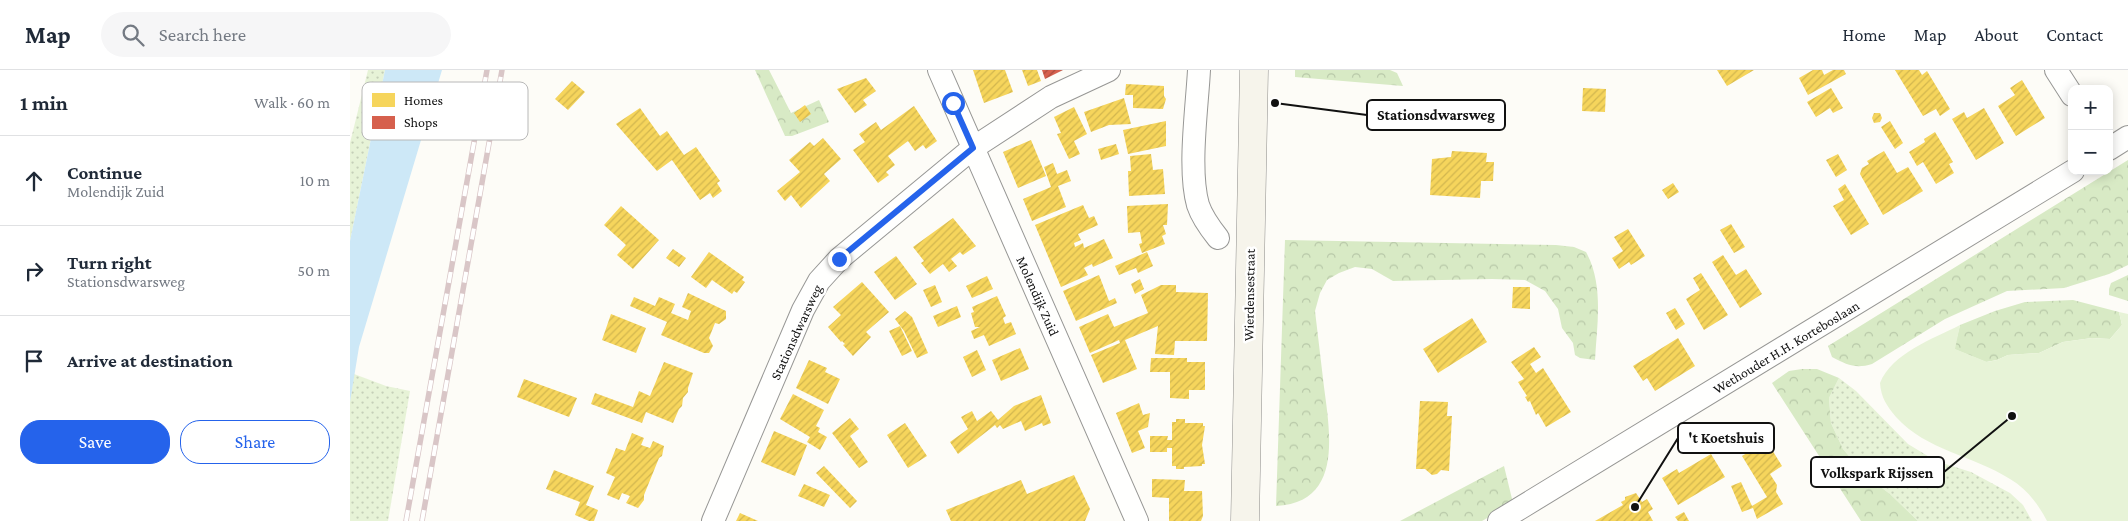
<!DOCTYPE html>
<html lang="en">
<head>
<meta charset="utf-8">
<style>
	:root { --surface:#fff; --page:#f6f6f7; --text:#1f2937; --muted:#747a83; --line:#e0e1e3; --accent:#2563eb }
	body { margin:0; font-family:"Crimson Pro",serif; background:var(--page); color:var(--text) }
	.controls { position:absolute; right:15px; top:15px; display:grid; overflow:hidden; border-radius:10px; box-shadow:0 2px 12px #0003 }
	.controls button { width:45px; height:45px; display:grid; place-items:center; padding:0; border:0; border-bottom:1px solid var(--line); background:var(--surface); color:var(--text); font:25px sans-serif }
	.stop { position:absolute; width:15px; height:15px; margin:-11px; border:4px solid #2563eb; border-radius:50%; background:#fff }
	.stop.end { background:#2563eb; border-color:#fff; box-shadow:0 1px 5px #0008 }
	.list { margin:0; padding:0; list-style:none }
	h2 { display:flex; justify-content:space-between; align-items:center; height:65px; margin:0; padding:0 20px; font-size:21px }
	h2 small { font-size:16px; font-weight:400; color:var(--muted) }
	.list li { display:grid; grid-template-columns:32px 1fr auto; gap:15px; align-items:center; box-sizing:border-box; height:90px; padding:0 20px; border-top:1px solid var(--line) }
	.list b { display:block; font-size:19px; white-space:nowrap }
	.list p { margin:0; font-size:16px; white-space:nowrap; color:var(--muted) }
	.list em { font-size:16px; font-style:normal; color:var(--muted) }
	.actions { display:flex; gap:10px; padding:15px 20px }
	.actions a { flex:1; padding:11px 0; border:1px solid var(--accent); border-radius:20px; text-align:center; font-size:18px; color:var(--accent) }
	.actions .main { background:var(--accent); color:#fff }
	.icon { flex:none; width:28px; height:28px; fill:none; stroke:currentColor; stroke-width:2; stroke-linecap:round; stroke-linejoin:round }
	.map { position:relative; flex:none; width:1778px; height:451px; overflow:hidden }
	header { display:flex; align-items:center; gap:30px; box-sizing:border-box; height:70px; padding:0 25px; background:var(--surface); border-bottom:1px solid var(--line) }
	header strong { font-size:24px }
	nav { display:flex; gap:28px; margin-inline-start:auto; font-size:18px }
	.search { width:350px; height:45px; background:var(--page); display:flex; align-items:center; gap:12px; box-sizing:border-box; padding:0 18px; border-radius:28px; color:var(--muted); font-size:19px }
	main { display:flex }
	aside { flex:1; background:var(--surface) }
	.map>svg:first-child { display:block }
	.grass { fill:url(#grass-dots) }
	.forest { fill:url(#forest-crowns) }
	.park { fill:#e7f3d7 }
	.water { fill:#cde8f7 }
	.homes { fill:url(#homes-hatch) }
	.shops { fill:url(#shops-hatch) }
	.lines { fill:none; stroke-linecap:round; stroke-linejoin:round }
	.minor-casing { stroke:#979795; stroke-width:24 }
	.secondary-casing { stroke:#8e8d8b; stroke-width:29 }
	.minor { stroke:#fffffe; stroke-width:22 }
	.secondary { stroke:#f6f4eb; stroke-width:28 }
	.rail-casing { stroke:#d9c6c7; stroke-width:5.5 }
	.rail { stroke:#fff; stroke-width:4; stroke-dasharray:11; stroke-linecap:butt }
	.route { stroke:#2563eb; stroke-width:6 }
	.labels { text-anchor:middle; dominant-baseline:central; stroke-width:5; stroke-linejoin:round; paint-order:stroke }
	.street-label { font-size:14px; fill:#111; stroke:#fff }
	.key { fill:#fff; stroke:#b8b8b8; stroke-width:1 }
	.key-label { font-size:14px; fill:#111 }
	.leader { fill:none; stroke:#111; stroke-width:2 }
	.callout-dot { fill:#111; stroke:#fff; stroke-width:2 }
	.callout { fill:#fff; stroke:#111; stroke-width:2 }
	.callout-label { font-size:15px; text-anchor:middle; font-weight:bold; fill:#111 }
</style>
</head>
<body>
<header>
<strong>Map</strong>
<div class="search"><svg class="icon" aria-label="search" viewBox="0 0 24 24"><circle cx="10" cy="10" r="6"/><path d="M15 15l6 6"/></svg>Search here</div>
<nav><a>Home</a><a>Map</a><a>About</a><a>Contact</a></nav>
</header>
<main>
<aside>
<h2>1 min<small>Walk · 60 m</small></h2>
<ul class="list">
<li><svg class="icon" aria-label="ahead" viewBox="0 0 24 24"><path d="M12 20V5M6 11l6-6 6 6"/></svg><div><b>Continue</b><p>Molendijk Zuid</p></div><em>10 m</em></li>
<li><svg class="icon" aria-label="right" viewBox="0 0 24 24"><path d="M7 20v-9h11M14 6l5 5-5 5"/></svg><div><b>Turn right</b><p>Stationsdwarsweg</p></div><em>50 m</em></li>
<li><svg class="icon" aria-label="arrive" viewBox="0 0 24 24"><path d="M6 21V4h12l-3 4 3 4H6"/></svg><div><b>Arrive at destination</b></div></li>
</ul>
<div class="actions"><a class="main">Save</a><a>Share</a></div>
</aside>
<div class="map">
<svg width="1778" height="451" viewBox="0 0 1778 451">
	<defs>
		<pattern id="grass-dots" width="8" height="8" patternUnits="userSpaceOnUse" patternTransform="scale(1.25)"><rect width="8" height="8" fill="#e7f3d7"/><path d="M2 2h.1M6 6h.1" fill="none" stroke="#c5cfb8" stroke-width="1.8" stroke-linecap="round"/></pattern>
		<pattern id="forest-crowns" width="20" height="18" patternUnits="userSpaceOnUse" patternTransform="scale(1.25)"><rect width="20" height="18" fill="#d8eac5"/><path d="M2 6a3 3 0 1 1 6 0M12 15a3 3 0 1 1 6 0" fill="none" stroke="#b8c8a8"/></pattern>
		<pattern id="homes-hatch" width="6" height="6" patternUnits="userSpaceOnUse" patternTransform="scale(1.25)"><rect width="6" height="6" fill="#f6d55c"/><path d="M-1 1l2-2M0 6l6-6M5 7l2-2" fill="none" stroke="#d2b64f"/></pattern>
		<pattern id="shops-hatch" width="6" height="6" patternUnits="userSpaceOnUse" patternTransform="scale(1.25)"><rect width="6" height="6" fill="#d6604d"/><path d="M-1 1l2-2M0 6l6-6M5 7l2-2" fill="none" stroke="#ac4e3f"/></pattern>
	</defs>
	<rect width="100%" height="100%" fill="#fdfcf7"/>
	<path class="grass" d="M18 0H35L0 171V73Z
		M4 304 36 316 60 321 38 451H0V332Z
		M1489 308 1506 321 1558 374 1586 391 1621 402 1660 423 1673 435 1682 451H1568L1540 424 1515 405 1493 379 1481 353 1479 328Z"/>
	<path class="forest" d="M405 0H419L441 43 469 30 479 52 442 66H435Z
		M945 0H1040L1047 3 1053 16 945 7Z
		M1778 90V195L1759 204 1714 218 1657 221 1595 249 1522 294C1506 299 1497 295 1482 287L1478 276Z
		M935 170 1206 175 1224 177 1236 182C1254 215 1247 254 1245 290L1230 288 1225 285 1223 273 1212 258 1208 239 1195 221 1175 210 1142 209 1043 211 1022 199 1005 197 989 203 977 210 970 223 965 241C968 266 971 292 974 317 980 363 993 433 926 436Z
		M1778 205V231L1759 225V219L1761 213Z
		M1723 230 1769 242 1772 255 1760 269 1742 268 1713 272 1689 283 1658 285 1647 290 1636 292 1604 279 1610 255 1645 241 1675 232Z
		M1452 299H1467L1489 308 1479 328 1481 353 1493 379 1515 405 1540 424 1568 451H1511L1422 313 1439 301Z
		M1154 396 1163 433 1132 451H1050Z"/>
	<path class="park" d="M1769 242 1778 244V451H1697C1688 434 1677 419 1660 409 1622 385 1577 381 1546 347 1537 336 1531 328 1530 313 1542 283 1583 269 1610 255L1605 279 1637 292 1647 290 1658 285 1689 283 1713 272 1742 268 1760 269 1772 255Z"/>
	<path class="water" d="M35 0H92L9 277 0 332V171Z"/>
	<path class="homes" d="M623 0H655L663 22 634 33Z
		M672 0H687L691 11 678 16Z
		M1367 0H1404L1377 16Z
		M1463 0H1472L1474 5 1483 0H1494L1496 4 1458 25 1449 8Z
		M1545 0H1569L1572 5 1577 1 1600 39 1590 46 1586 39 1573 46Z
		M516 8 526 21 513 30 517 35 505 43 487 19Z
		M1672 10 1695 48 1666 66 1648 36 1665 25 1660 18Z
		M222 11 235 22 218 40 205 29Z
		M776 14 814 16V26L816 29 813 39 783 38V25H775Z
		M1233 18 1256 19 1255 42 1232 41Z
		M1481 18 1493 38 1483 43 1480 38 1466 47 1457 32Z
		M774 28 781 54 759 55 741 62 734 42Z
		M455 35 461 44 450 52 444 43Z
		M564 36 587 71 576 79 573 75 565 81 558 71 538 86 545 95 536 102 539 105 528 113 503 80 515 72 509 64 526 52 531 60Z
		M724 37 737 64 724 71 730 84 719 89 707 64 711 63 704 47Z
		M290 38 310 66 317 61 334 85 346 77 370 111 367 113 372 121 363 128 360 123 350 130 322 90 307 101 266 54Z
		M1634 38 1654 73 1626 90 1602 49 1614 42 1617 48Z
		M1524 43H1530L1532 48 1530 52 1524 53 1522 48Z
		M816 51V76L778 84 773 60Z
		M1540 51 1553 73 1545 79 1531 57Z
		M1585 62 1603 92 1599 94 1604 103 1586 114 1573 92 1567 96 1559 82 1575 72 1574 69Z
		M473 68 491 89 474 104 480 111 451 138 441 125 435 131 427 121 450 102 439 90 460 72 464 76Z
		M681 70 696 106 668 118 653 82Z
		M766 74 769 84 751 90 748 79Z
		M1102 81 1137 83 1136 92H1144L1143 111H1131L1130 128 1080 125 1082 89 1101 87Z
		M1534 81 1547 103 1558 97 1573 121 1533 145 1510 104 1512 98 1519 94 1517 91Z
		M801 84 803 100 813 99 815 124 779 126 778 101H781L780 86Z
		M1488 84 1497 100 1486 107 1476 90Z
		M703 93 707 104 717 100 721 111 708 116 716 137 682 151 673 129 701 117 694 97Z
		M1323 113 1329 122 1318 129 1312 120Z
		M1495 114 1519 154 1501 165 1483 136 1494 130 1488 119Z
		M818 134 817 155H813L816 164 812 166 815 174 792 183 789 174 792 173 790 162 778 163 777 136Z
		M733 135 739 148 744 146 748 155 728 164 731 170 724 173 725 177 733 173 734 178 754 169 763 188 743 197 742 194 734 198 738 205 711 217 685 155Z
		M271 136 309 170 283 199 267 185 276 175 254 155Z
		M603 148 626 176 613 185 610 182 601 189 607 196 599 202 593 194 580 204 571 193 574 191 563 177Z
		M1381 154 1395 177 1384 183 1370 160Z
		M1278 159 1295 186 1281 195 1279 192 1269 199 1262 188 1273 181 1264 167Z
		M323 179 336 188 329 197 316 188Z
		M359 182 394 207 392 210 395 212 387 223 384 221 382 224 362 210 356 218 341 207Z
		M797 182 803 196 788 203 786 198 769 205 765 196Z
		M1373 185 1386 205 1396 199 1412 224 1390 238 1362 192Z
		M546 186 567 214 545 230 524 202Z
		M1351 203 1378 245 1354 260 1336 229 1350 220 1343 208Z
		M749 205 759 231 765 228 767 233 726 251 713 221Z
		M637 206 643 219 622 228 616 216Z
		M790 209 794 219 785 224 781 214Z
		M512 212 539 242 516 262 521 267 503 286 493 275 495 274 492 271 491 272 478 257 491 245 483 237Z
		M585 215 592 232 581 237 573 220Z
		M811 215H826V222L858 223 857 271H825L824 285 805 284 808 256 801 259 775 270 787 299 753 313 741 285 770 273 769 270 740 283 729 257 758 244 764 257 798 243 791 225Z
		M1163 217H1180V239L1162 238Z
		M338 223 376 241V249L369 254 365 253 359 268 363 276 359 283H354L311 265 317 252 280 236 284 227 305 236 309 227 325 234 321 243 338 250 341 241 332 237Z
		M647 226 656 246 653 248 655 254 661 252 666 264 639 276 634 265 624 269 621 261 630 257H625L621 243 624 242 622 237Z
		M607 236 611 247 588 257 583 246Z
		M1325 238 1335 254 1326 260 1316 243Z
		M555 241 562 247 578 283 567 288 554 261 545 249Z
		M261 244 296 258 286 283 252 270Z
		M1122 248 1137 272 1088 303 1073 279Z
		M550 256 562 281 552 286 539 261Z
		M1328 268 1345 296 1305 321 1297 308 1293 311 1283 296Z
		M1184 277 1191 287 1180 294 1186 303 1193 298 1221 342 1196 357 1188 343 1186 345 1180 331 1178 332 1175 327 1177 326 1168 312 1174 309 1161 292Z
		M670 278 679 299 651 311 642 290Z
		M627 280 636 300 622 307 613 287Z
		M801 288H837V292H855V320H839V329L820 328V302H800Z
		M459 290 477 298 475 302 490 309 478 334 446 318Z
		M314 292 343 303 338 318V322L333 328 332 336 329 339 323 353 296 342 292 353 241 334 245 323 283 337 289 321 300 326Z
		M174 309 227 328 219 347 167 327Z
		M443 324 474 340 466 356 470 358 468 362 477 367 470 380 457 372 460 367 430 349Z
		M691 325 701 353 693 356 692 353 675 361 671 351 653 359 650 355 647 358 645 355 608 384 600 372 618 359 611 347 622 341 627 351 641 341 648 350 664 336Z
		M1070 331 1098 332 1097 346H1102L1099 401 1091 400 1087 404 1082 405 1075 399H1066Z
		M789 333 793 345 800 343 798 357 788 361 795 378 782 383 766 343Z
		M500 348 509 359 500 366 518 392 509 398 482 363Z
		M826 349H835V353H853V356H855L852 375 855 394H852V396L834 397V399H826V396H822V378H817V382H800V366H818L817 370H822V352H826Z
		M555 353 577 386 558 398 537 365Z
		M424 361 457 375 445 406 411 392Z
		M282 363 294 368 291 375 300 378 303 371 314 376 312 386 309 388 294 425V430L288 438 276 433 280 426 272 423 269 430 257 425 265 407 256 403 261 391 266 378 275 381Z
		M1416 370 1432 396 1420 404 1427 415 1426 422 1433 434 1407 449 1403 438 1392 442 1381 416 1391 412 1402 436 1417 427 1392 386 1402 380 1405 375Z
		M1361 384 1375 407 1328 435 1312 408 1327 399 1329 403Z
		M474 396 507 431 500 438 466 403Z
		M204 400 244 416 236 435 248 440 244 451H239L225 445 230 432 196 419Z
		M724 405 740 439 735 451H601L596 440 671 410 677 424Z
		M802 409 835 410 834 421H852L853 446 851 451H819V428L802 427Z
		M454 414 480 425 474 437 448 426Z
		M1286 423 1292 432 1297 429 1303 439 1298 442 1303 451H1245L1273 435 1271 432 1275 430V427Z
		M1334 442 1339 451H1328L1325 447Z
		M390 443 408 451H386Z"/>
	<path class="shops" d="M692 0H713L695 9Z"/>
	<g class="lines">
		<g class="minor-casing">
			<path id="minor" d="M589 0 787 451
				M849 0C847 38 838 100 848 135 852 147 860 158 868 168
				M1706 0 1722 25
				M1759 79 1778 67
				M363 451 453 240 469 211 489 189 623 78 701 27 759 0
				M1149 451 1723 101"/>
		</g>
		<g class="secondary-casing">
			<path id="secondary" d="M895 451 904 0"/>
		</g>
		<use href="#minor" class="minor"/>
		<use href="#secondary" class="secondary"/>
		<g class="rail-casing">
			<path id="rail" d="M56 451 137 0
				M72 451 152 0"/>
		</g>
		<use href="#rail" class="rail"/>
	</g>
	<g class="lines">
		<path class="route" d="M489 189 623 78 603 33"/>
	</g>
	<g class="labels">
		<g class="street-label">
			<text transform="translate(899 225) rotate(-89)">Wierdensestraat</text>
			<text transform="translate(688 226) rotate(66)">Molendijk Zuid</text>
			<text transform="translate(446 262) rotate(-65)">Stationsdwarsweg</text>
			<text transform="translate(1436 277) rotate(-31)">Wethouder H.H. Korteboslaan</text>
		</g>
	</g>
	<rect x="12" y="12" width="166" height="58" rx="8" class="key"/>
	<rect x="22" y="23" width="23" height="14" fill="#f6d55c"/>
	<rect x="22" y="46" width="23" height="13" fill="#d6604d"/>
	<g class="key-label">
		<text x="54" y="35">Homes</text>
		<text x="54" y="57">Shops</text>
	</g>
	<path class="leader" d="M925 33L1017 45M1285 437L1328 368M1662 346L1594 402"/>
	<g class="callout-dot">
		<circle cx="925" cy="33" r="5"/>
		<circle cx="1285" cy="437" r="5"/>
		<circle cx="1662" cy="346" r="5"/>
	</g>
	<g class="callout">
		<rect x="1017" y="30" width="138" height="30" rx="5"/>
		<rect x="1328" y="353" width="96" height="30" rx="5"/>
		<rect x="1461" y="387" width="133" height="30" rx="5"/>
	</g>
	<g class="callout-label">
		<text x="1086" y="50">Stationsdwarsweg</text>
		<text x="1376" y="373">'t Koetshuis</text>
		<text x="1527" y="408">Volkspark Rijssen</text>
	</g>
</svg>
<div class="controls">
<button>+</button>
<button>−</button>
</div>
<div class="stop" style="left:603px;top:33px"></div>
<div class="stop end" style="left:489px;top:189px"></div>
</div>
</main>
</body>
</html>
